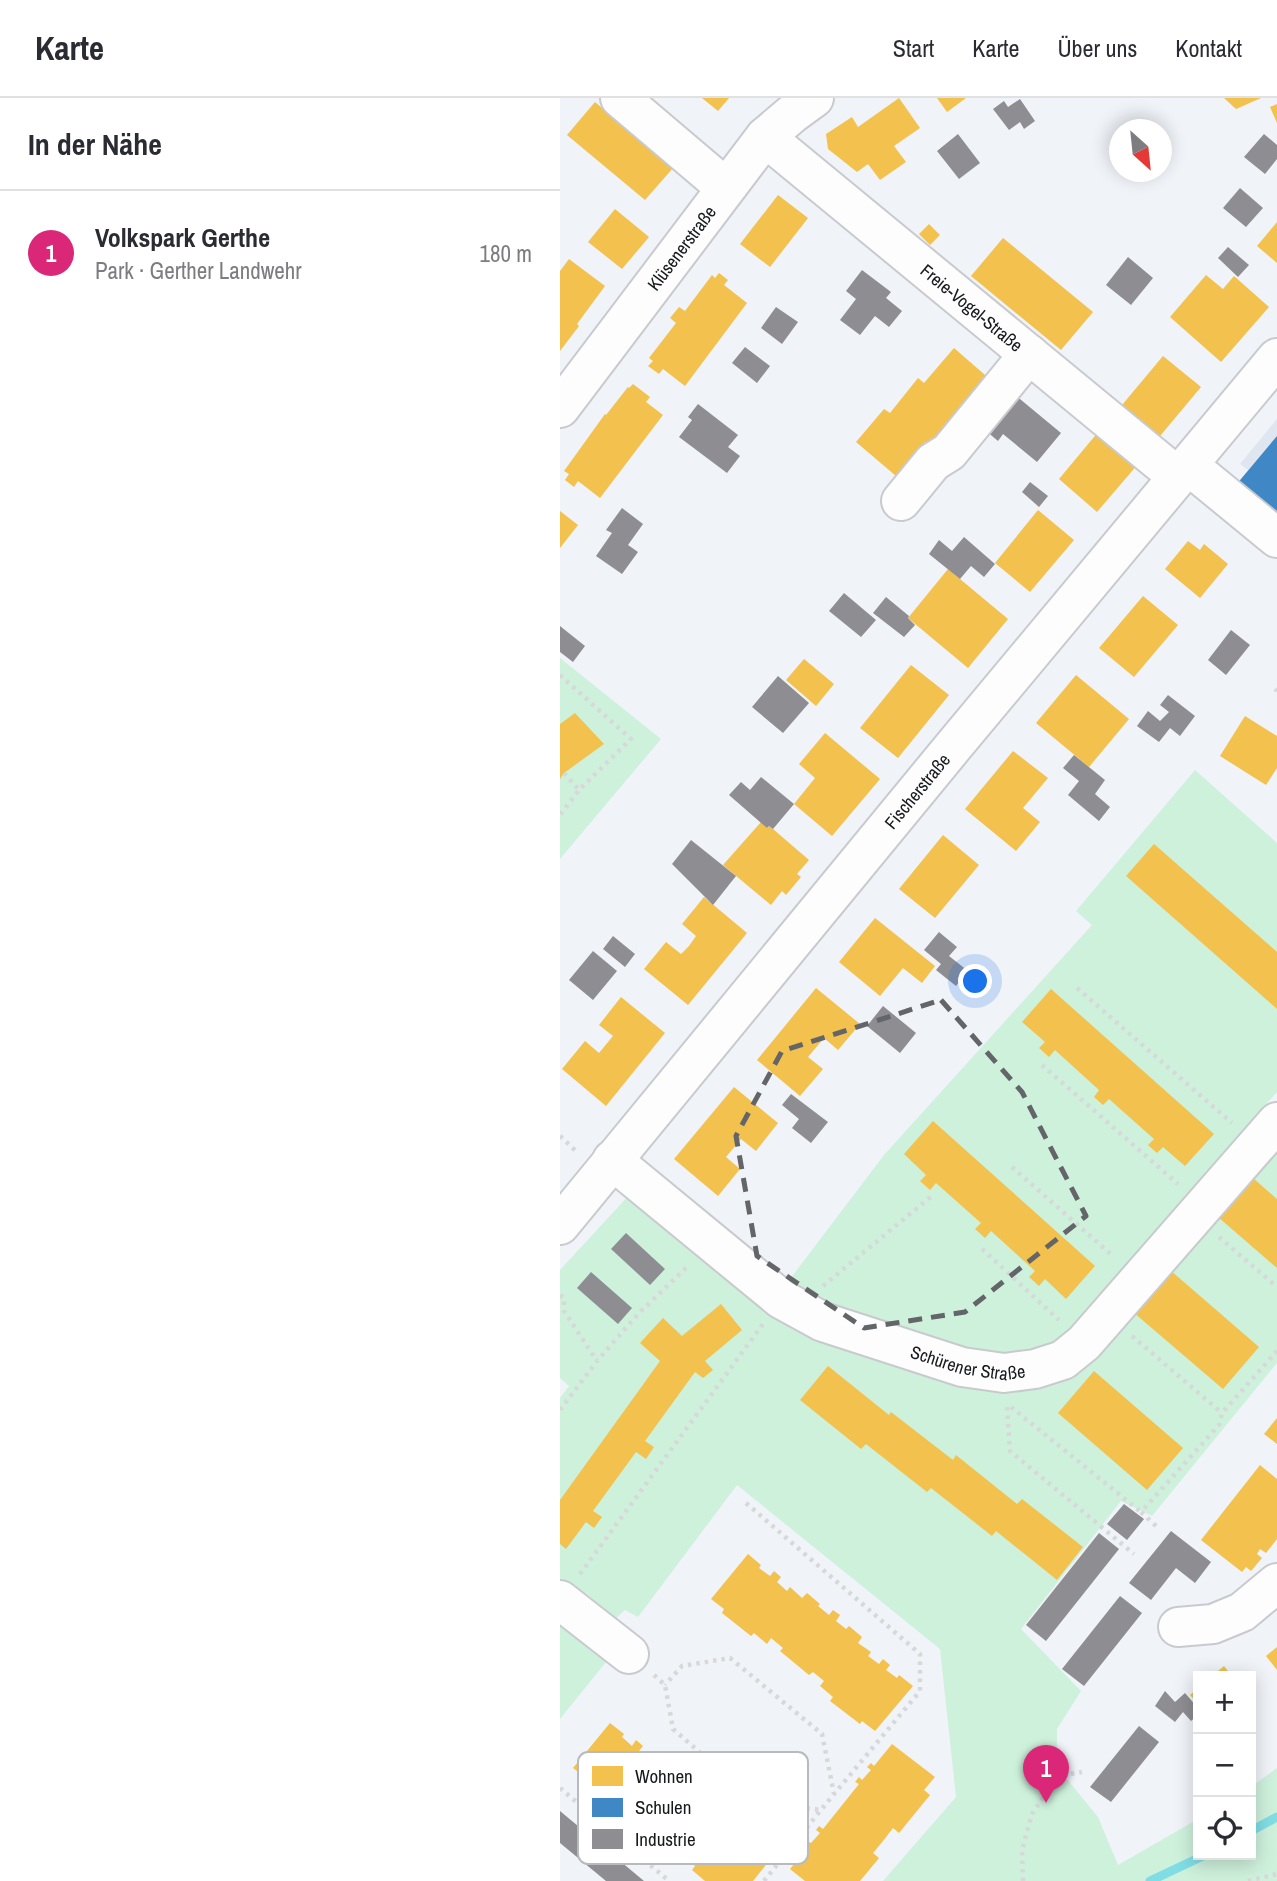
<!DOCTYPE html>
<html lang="de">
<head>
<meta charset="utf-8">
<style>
	:root { --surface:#fff; --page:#f7f7f7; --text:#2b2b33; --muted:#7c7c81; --line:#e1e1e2; --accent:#db2777 }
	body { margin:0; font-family:"Archivo Narrow",sans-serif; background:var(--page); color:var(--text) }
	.controls { position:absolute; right:21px; bottom:21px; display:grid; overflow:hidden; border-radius:0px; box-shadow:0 4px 18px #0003 }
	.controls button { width:63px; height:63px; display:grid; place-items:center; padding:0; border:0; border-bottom:2px solid var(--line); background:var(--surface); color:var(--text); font:35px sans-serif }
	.compass { position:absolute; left:549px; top:21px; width:63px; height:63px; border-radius:50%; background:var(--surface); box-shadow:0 4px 18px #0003; rotate:153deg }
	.you { position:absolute; left:416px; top:884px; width:24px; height:24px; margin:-18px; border:5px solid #fff; border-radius:50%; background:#1a73e8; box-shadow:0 0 0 10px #1a73e833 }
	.badge { display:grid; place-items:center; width:46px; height:46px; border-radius:50%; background:var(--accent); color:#fff; font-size:23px; font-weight:700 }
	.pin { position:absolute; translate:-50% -58px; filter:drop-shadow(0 2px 4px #0008) }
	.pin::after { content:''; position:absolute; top:37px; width:24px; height:21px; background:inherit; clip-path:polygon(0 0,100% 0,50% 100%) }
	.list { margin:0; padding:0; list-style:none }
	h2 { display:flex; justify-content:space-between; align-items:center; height:91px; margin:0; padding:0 28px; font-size:30px }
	h2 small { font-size:23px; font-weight:400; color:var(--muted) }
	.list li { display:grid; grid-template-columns:46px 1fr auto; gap:21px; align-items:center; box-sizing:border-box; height:126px; padding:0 28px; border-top:2px solid var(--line) }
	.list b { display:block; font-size:26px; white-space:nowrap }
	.list p { margin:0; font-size:23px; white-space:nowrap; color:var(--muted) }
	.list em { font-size:23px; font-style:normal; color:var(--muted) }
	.icon { flex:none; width:38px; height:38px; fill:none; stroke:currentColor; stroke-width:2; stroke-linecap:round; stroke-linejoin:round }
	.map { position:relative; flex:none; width:717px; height:1783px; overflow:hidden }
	header { display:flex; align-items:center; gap:42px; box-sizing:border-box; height:98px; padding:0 35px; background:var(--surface); border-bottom:2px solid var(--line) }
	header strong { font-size:33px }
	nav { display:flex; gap:38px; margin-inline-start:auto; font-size:24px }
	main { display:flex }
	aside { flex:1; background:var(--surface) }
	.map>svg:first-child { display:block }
	.built { fill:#dfe6f0 }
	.green { fill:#cef1dc }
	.homes { fill:#f2c14e }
	.schools { fill:#3f88c5 }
	.industry { fill:#8d8d92 }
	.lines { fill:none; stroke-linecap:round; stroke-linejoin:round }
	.stream { stroke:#81dde4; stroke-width:9 }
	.minor-casing { stroke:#c8cace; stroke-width:42 }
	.path { stroke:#d6d8d9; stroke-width:4.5; stroke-dasharray:3.5 5; stroke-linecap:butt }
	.minor { stroke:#fdfdfe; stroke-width:38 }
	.marked { fill:none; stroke:#636569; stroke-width:5; stroke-dasharray:14 9; stroke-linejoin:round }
	.labels { text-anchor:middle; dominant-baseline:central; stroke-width:7; stroke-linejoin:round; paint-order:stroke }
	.street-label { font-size:18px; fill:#17191c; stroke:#fff }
	.key { fill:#fff; stroke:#b9babb; stroke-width:2 }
	.key-label { font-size:19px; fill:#17191c }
</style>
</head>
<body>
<header>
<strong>Karte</strong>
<nav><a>Start</a><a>Karte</a><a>Über uns</a><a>Kontakt</a></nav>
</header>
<main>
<aside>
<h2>In der Nähe<small></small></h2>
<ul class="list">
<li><span class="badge">1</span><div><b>Volkspark Gerthe</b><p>Park · Gerther Landwehr</p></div><em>180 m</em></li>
</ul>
</aside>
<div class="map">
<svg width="717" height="1783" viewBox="0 0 717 1783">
	<rect width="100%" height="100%" fill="#f0f3f8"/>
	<path class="built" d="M717 321V421L676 387 688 372 680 366Z"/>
	<path class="green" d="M0 560 101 641 0 761Z
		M635 672 717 745V994L691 1023 717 1047V1265L592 1418 561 1403 461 1531 521 1593 497 1631V1669L538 1719 558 1767 638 1721V1757H691V1689L717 1670V1783H323L396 1699 380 1551 177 1387 78 1519 65 1512 55 1521 26 1495 9 1528 50 1559 0 1621V1300L9 1288 0 1280V1172L70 1096 204 1211 230 1181 324 1057 532 827 516 813Z"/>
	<path class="homes" d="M142 0H169L158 13Z
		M339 0 360 30 334 48 346 64 320 82 308 66 297 74 268 51 266 36 292 19 298 29Z
		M377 0H406L387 14Z
		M664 0H701L676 11Z
		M35 4 113 70 85 102 7 37Z
		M717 6V25L710 9Z
		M218 97 248 120 210 169 180 146Z
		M55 111 89 139 62 171 28 144Z
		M717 124V165L697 148Z
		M369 126 380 137 370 147 359 136Z
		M443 140 533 214 501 252 411 178Z
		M9 161 45 188 17 226 19 228 0 253V173Z
		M159 175 168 182 164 187 187 205 125 288 103 271 99 276 88 268 93 263 89 260 116 225 110 220 119 209 125 213 152 177 155 180Z
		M646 177 663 191 674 178 709 209 661 264 610 219Z
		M394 250 432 283 398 314 369 348 365 344 336 378 296 344 324 311 330 315 358 280 364 285Z
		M603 258 641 289 600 338 562 307Z
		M73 286 90 299 86 304 103 317 40 400 18 383 14 389 5 382 9 376 4 373 45 316 46 317 68 289 69 290Z
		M539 333 578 366 537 414 499 381Z
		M478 412 514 442 470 494 435 465Z
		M0 413 18 427 0 450Z
		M628 443 640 452 644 446 668 466 640 500 605 471Z
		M388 471 448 521 408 570 348 520Z
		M583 498 618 527 574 579 539 550Z
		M244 561 274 586 256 608 226 582Z
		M351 567 389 597 338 660 300 630Z
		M516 577 569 621 529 669 476 625Z
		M15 615 44 646 4 675 0 681V626Z
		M685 618 717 638V670L706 687 660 658Z
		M265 635 320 681 272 738 234 706 255 680 239 666Z
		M453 653 488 680 463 710 480 724 456 753 405 711Z
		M201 724 207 730 209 728 213 731 249 762 237 776 241 779 226 797 222 793 211 807 163 767Z
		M383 737 419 767 375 820 339 791Z
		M594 746 717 854V911L566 778Z
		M144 799 187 835 128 907 84 871 106 844 121 856 129 848 136 838 122 826Z
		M315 820 375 868 362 885 343 870 320 898 279 864Z
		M256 890 300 926 278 952 264 940 248 959 263 971 240 998 197 962Z
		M491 891 654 1036 625 1068 603 1049 597 1055 588 1047 594 1041 549 1001 543 1007 534 999 539 992 495 952 489 959 479 950 485 944 462 924Z
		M61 899 105 935 46 1008 2 971 25 943 39 955 53 938 39 927Z
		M174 989 218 1025 196 1053 181 1041 166 1059 180 1071 158 1098 114 1061Z
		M373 1023 535 1168 506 1201 485 1181 479 1188 469 1179 475 1173 431 1133 425 1140 415 1131 421 1125 376 1085 370 1092 360 1083 366 1077 344 1056Z
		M693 1080 717 1101V1170L658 1119Z
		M610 1172 699 1249 663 1291 573 1214Z
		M161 1206 182 1232 145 1263 153 1272 143 1280 135 1274 85 1343 94 1349 86 1361 76 1354 33 1413 42 1419 34 1430 26 1424 6 1451 0 1446V1402L100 1263 80 1245 103 1220 122 1238Z
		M268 1268 329 1317 331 1314 393 1362 396 1357 457 1406 462 1401 523 1449 497 1482 436 1433 432 1438 371 1390 367 1394 306 1346 301 1351 240 1302Z
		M534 1273 623 1350 587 1392 498 1315Z
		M717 1320V1346L704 1336Z
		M700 1367 717 1381V1441L706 1455 700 1451 697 1456 702 1460 691 1473 686 1469 682 1474 641 1442Z
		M188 1456 201 1467 199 1470 210 1478 214 1473 221 1479 217 1484 227 1493 230 1489 242 1500 247 1495 260 1506 258 1508 269 1517 273 1512 280 1517 276 1523 286 1531 289 1528 302 1539 298 1545 311 1554 308 1558 319 1566 323 1561 330 1567 326 1572 337 1580 339 1577 353 1588 315 1633 302 1623 300 1626 270 1603 273 1599 260 1588 264 1583 253 1574 249 1577 220 1553 223 1550 211 1540 207 1546 194 1535 191 1538 162 1515 164 1511 151 1501Z
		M717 1549V1572L706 1558Z
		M664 1568 672 1578H652Z
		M638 1590V1606L630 1597Z
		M50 1625 64 1636 62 1639 72 1648 76 1642 83 1648 79 1653 90 1662 92 1659 106 1670 101 1675 114 1685 111 1688 122 1697 126 1692 133 1697 129 1703 139 1711 142 1708 154 1718 158 1713 172 1724 170 1727 180 1736 184 1730 191 1736 187 1742 198 1750 200 1747 213 1758 193 1783H145L132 1772 135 1768 123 1759 118 1764 105 1753 102 1757 73 1733 76 1730 63 1719 67 1714 56 1704 53 1708 23 1684 26 1680 13 1670Z
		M332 1646 375 1679 364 1692 370 1697 339 1735 333 1730 323 1743 313 1755 319 1760 300 1783H245L230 1771 248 1749 244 1747 247 1743 251 1745 260 1735 256 1732 259 1728 263 1731 299 1686 295 1684 299 1679 302 1682 311 1672 307 1669 311 1665 314 1668Z"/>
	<path class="schools" d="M717 338V421L676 387Z"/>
	<path class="industry" d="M460 1 475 23 464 31 460 24 449 32 433 11 444 3 448 9Z
		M398 36 420 65 399 81 377 53Z
		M704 36 717 47V61L705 76 684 59Z
		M680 90 703 110 686 129 663 110Z
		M668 149 689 167 678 179 658 160Z
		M568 159 593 180 571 207 546 187Z
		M302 172 331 194 326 200 342 213 329 229 315 218 300 237 280 222 296 201 286 193Z
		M216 209 238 224 222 246 201 230Z
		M185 249 210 268 197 285 172 265Z
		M454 296 501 335 477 364 443 336 438 343 425 332Z
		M138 306 178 337 168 349 180 358 167 375 119 339 132 322 128 319Z
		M470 384 488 398 479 409 462 394Z
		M62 410 83 426 68 447 78 454 62 476 36 458 52 435 46 432Z
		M404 439 435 466 424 479 411 468 400 481 369 456 379 442 392 453Z
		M284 495 316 522 301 539 269 513Z
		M326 499 349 518 348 520 355 527 344 539 313 515Z
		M0 528 25 548 13 564 0 554Z
		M671 532 690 547 666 577 648 562Z
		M218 578 249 605 223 635 192 609Z
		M608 597 635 618 620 638 610 630 599 644 577 628 588 613 600 623 609 614 600 607Z
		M514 657 545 682 535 696 550 709 539 723 508 697 519 683 503 670Z
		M201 679 234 706 213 731 209 728 207 730 169 697 181 684 190 692Z
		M131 742 176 778 153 807 112 766Z
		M379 834 397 849 389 858 408 873 396 888 376 872 381 866 364 852Z
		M53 838 75 856 65 869 43 851Z
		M33 853 57 873 33 902 9 882Z
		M323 908 356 935 340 955 307 928Z
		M231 996 268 1024 251 1045 232 1030 239 1021 222 1007Z
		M66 1135 105 1171 90 1187 51 1151Z
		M31 1174 72 1210 58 1226 17 1190Z
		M564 1406 584 1421 567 1442 547 1426Z
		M611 1433 651 1464 635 1485 616 1470 591 1502 569 1485Z
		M539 1435 559 1451 486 1543 466 1527Z
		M560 1498 582 1515 524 1588 502 1571Z
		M605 1593 615 1604 625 1595 638 1610V1617L631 1623 623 1614 615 1624 595 1608Z
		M579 1628 599 1644 551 1704 530 1689Z
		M0 1713 84 1783H46L0 1745Z"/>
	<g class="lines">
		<path class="stream" d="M691 1733 717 1719
			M590 1783 645 1757"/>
		<g class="minor-casing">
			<g id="minor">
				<path d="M60 0 166 90"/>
				<path id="s1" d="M205 39 618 379"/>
				<path id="s2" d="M0 310 205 39 232 16 254 0"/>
				<path d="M628 367 717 440"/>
				<path d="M341 403 373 364 389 354 469 256"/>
				<path id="s3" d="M52 1062 221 1201 263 1224 402 1269 444 1275 475 1271 503 1262 524 1245 717 1024"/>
				<path id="s4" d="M0 1127 392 650 717 260"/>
				<path d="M0 1502 69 1556"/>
				<path d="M618 1529 653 1526 682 1514 717 1485"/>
			</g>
		</g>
		<path class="path" d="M0 577 71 641 19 692 0 717
			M715 591 717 593
			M4 675 19 692
			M517 890 672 1025
			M482 967 618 1086
			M0 1038 17 1054
			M452 1069 554 1159
			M659 1139 717 1189
			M422 1151 499 1222
			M263 1188 373 1097
			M0 1197 4 1200V1213L37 1263
			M572 1238 662 1315
			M447 1309 450 1353 574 1456
			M451 1309 581 1414
			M0 1312 37 1263 79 1215 129 1167
			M186 1405 360 1556V1593L275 1695
			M596 1428 581 1414 659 1327 662 1315 717 1253
			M20 1476 203 1226
			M94 1577 105 1587 113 1631 198 1705 261 1712 274 1696 262 1636 170 1560 122 1568 105 1587
			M0 1690 109 1783
			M204 1783 260 1713
			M463 1783 462 1752 472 1716 498 1678 522 1674
			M688 1783 717 1776"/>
		<use href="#minor" class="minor"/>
	</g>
	<path class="marked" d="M381 902 462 994 526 1118 405 1214 304 1230 197 1158 176 1038 222 953Z"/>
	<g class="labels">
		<g class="street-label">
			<text stroke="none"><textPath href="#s2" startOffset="201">Klüsenerstraße</textPath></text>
			<text stroke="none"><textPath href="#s1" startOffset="268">Freie-Vogel-Straße</textPath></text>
			<text stroke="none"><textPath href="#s4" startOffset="562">Fischerstraße</textPath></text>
			<text stroke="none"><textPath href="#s3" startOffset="418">Schürener Straße</textPath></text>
		</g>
	</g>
	<rect x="18" y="1654" width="230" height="112" rx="10" class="key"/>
	<rect x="32" y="1668" width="31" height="20" fill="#f2c14e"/>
	<rect x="32" y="1700" width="31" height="19" fill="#3f88c5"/>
	<rect x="32" y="1731" width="31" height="20" fill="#8d8d92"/>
	<g class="key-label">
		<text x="75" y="1685">Wohnen</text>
		<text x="75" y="1716">Schulen</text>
		<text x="75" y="1748">Industrie</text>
	</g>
</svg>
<div class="controls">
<button>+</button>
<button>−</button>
<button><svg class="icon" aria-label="locate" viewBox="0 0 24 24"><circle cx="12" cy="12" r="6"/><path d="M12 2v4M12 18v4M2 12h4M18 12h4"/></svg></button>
</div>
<svg class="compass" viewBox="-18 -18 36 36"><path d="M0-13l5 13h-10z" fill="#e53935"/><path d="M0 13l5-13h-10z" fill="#7c7c81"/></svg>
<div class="you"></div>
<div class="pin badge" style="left:486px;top:1705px">1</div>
</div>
</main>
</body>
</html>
